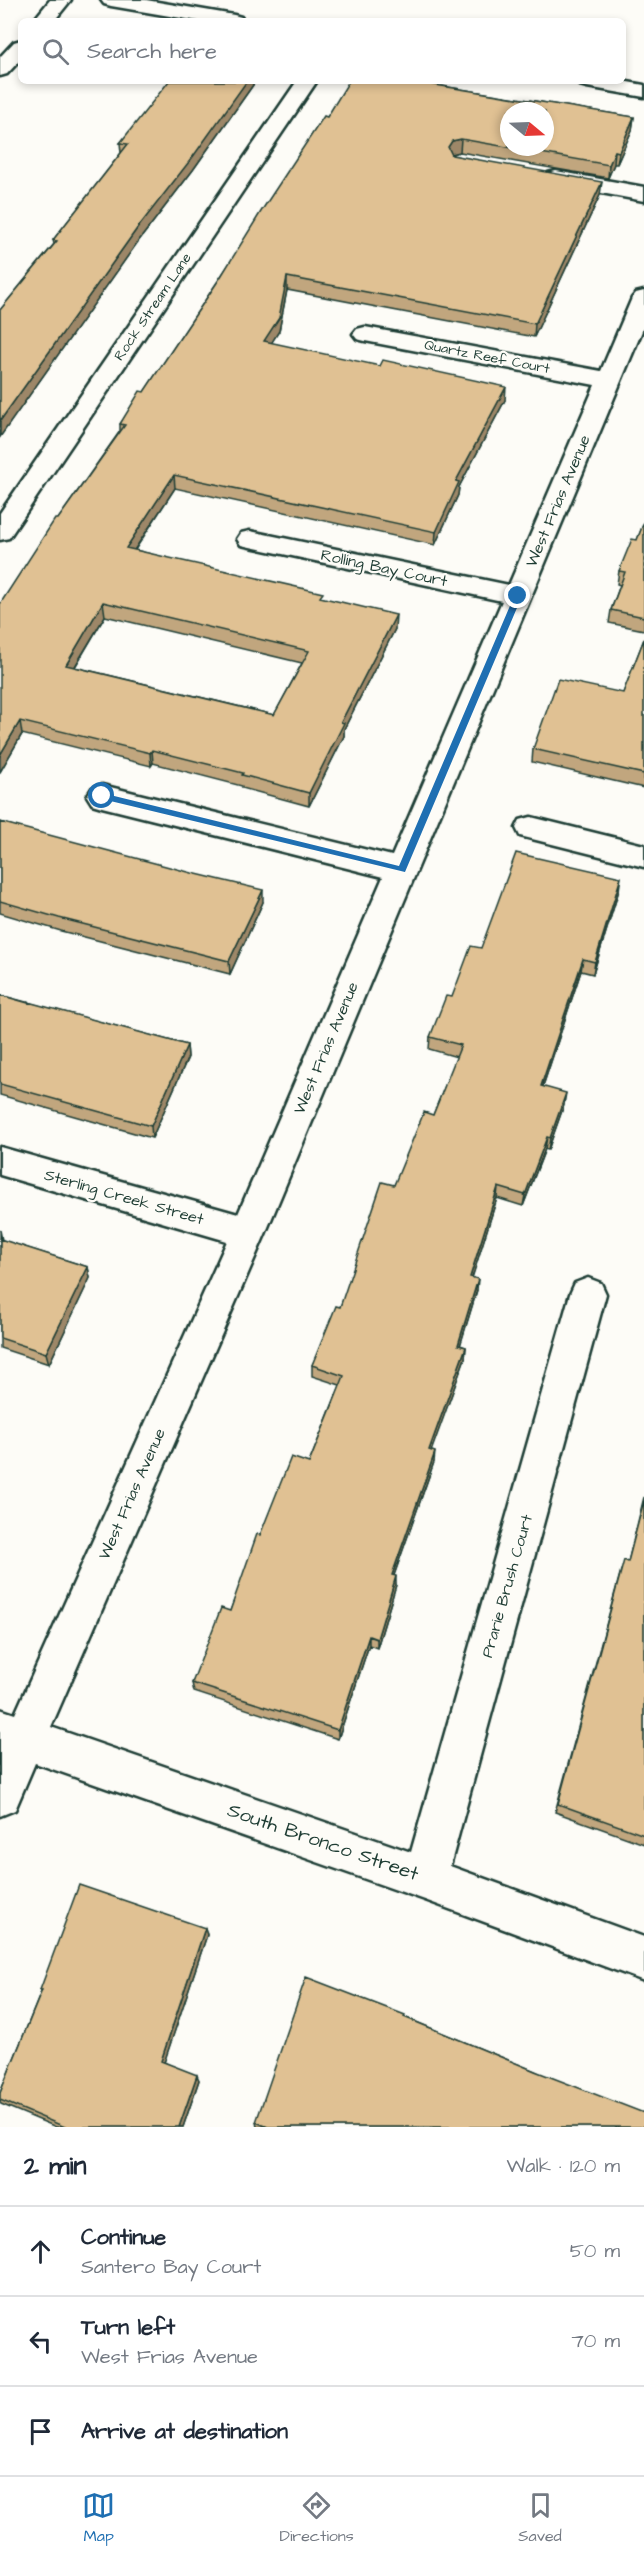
<!DOCTYPE html>
<html lang="en">
<head>
<meta charset="utf-8">
<style>
	:root { --surface:#fff; --page:#f6f6f7; --text:#1f2937; --muted:#747a83; --line:#e0e1e3; --accent:#1f6fb2 }
	body { margin:0; font-family:"Architects Daughter",sans-serif; background:var(--page); color:var(--text) }
	.compass { position:absolute; left:500px; top:102px; width:54px; height:54px; border-radius:50%; background:var(--surface); box-shadow:0 3px 9px #0003; rotate:109deg }
	.stop { position:absolute; width:18px; height:18px; margin:-14px; border:4px solid #1f6fb2; border-radius:50%; background:#fff }
	.stop.end { background:#1f6fb2; border-color:#fff; box-shadow:0 2px 6px #0008 }
	.list { margin:0; padding:0; list-style:none }
	h2 { display:flex; justify-content:space-between; align-items:center; height:78px; margin:0; padding:0 24px; font-size:26px }
	h2 small { font-size:20px; font-weight:400; color:var(--muted) }
	.list li { display:grid; grid-template-columns:39px 1fr auto; gap:18px; align-items:center; box-sizing:border-box; height:90px; padding:0 24px; border-top:2px solid var(--line) }
	.list b { display:block; font-size:22px; white-space:nowrap }
	.list p { margin:0; font-size:20px; white-space:nowrap; color:var(--muted) }
	.list em { font-size:20px; font-style:normal; color:var(--muted) }
	.icon { flex:none; width:33px; height:33px; fill:none; stroke:currentColor; stroke-width:2; stroke-linecap:round; stroke-linejoin:round }
	.map { position:relative; flex:none; width:644px; height:2127px; overflow:hidden }
	.search { position:absolute; background:var(--surface); box-shadow:0 3px 9px #0003; left:18px; right:18px; top:18px; height:66px; display:flex; align-items:center; gap:15px; box-sizing:border-box; padding:0 21px; border-radius:9px; color:var(--muted); font-size:22px }
	.sheet { height:348px; background:var(--surface) }
	nav { display:flex; justify-content:space-around; align-items:center; box-sizing:border-box; height:84px; border-top:2px solid var(--line); background:var(--surface); font-size:16px; color:var(--muted) }
	nav a { display:grid; justify-items:center; gap:3px }
	nav .on { color:var(--accent) }
	.map>svg:first-child { display:block }
	.lines { fill:none; stroke-linecap:round; stroke-linejoin:round }
	.street-casing { stroke:#1f3d34; stroke-width:5 }
	.street { fill:#fdfcf7; fill-rule:evenodd }
	.wall { fill:#c1a67e; stroke:#1f3d34; stroke-width:1.5; fill-rule:evenodd }
	.shaded-wall { fill:#9d8767; stroke:#1f3d34; stroke-width:1.5 }
	.building { fill:#e0c193; stroke:#1f3d34; stroke-width:1.5; fill-rule:evenodd }
	.route { fill:#1f6fb2 }
	.labels { text-anchor:middle; dominant-baseline:central; stroke-width:4.5; stroke-linejoin:round; paint-order:stroke }
	.far-street-label { font-size:14px; fill:#1f3d34; stroke:#fdfcf7 }
	.street-label { font-size:16px; fill:#1f3d34; stroke:#fdfcf7 }
	.near-street-label { font-size:20px; fill:#1f3d34; stroke:#fdfcf7 }
</style>
</head>
<body>
<div class="map">
<svg width="644" height="2127" viewBox="0 0 644 2127">
	<rect width="100%" height="100%" fill="#fdfcf7"/>
	<filter id="ink" filterUnits="userSpaceOnUse"><feTurbulence type="fractalNoise" baseFrequency=".0167" numOctaves="2"/><feDisplacementMap in="SourceGraphic" scale="12" xChannelSelector="R" yChannelSelector="G"/><feConvolveMatrix kernelMatrix="1 2 1 2 8 2 1 2 1" color-interpolation-filters="sRGB"/></filter>
	<g filter="url(#ink)">
		<g class="lines">
			<g class="street-casing">
				<path id="street" d="M50 0H71L54 21H33Z
					M101 0H146L234 15 241 17 244 21H199L111 6 104 4Z
					M21 40V59L7 74 0 76V57L14 42Z
					M297 81H317L9 538 0 540V513Z
					M577 81H622L644 85V97L587 87 580 85Z
					M556 171 644 187V201L548 183 545 178 548 173Z
					M644 291V326L266 1232 51 1727 411 1852 570 1294 575 1283 588 1278 601 1283 606 1294 450 1866 644 1937V1981L425 1900 35 1763 15 1810 0 1816V1709L15 1714 227 1241 0 1175V1147L238 1214 383 877 102 807 92 804 87 796 92 788 102 785 392 856 502 601 250 547 241 545 237 539 241 533 250 531 509 585 595 385 365 341 357 339 353 334 357 329 365 327 601 371 632 298 636 293Z
					M531 817 644 845V867L520 836 516 828 520 820Z"/>
			</g>
			<use href="#street" class="street"/>
		</g>
		<path class="wall" d="M423 83 634 117 632 130 617 164H614L608 178 460 152 451 154 452 155 600 195 534 337 287 290 279 331 271 343 505 400 459 487 458 495 435 545 175 488 135 550 323 598 395 629 344 729V736L309 806 242 788V786L153 763 151 766 22 734 0 772 58 519 120 431V424L144 392 327 117ZM105 616 302 663 274 715 75 667Z
			M253 85 193 170 137 243 0 437V310L54 244 53 240 121 153 120 143Z
			M644 522V630L609 623 611 610 620 585 617 584 619 571 637 540Z
			M644 639V788L532 762 533 749 623 693Z
			M0 822 263 902 230 974 61 931 0 913Z
			M619 890 593 974 581 971 543 1086 564 1105 548 1150 545 1149 523 1206 497 1198 472 1277 477 1290 460 1345 466 1347 465 1358 431 1450 434 1462 394 1575 396 1585 377 1648 369 1645 338 1739 194 1692 192 1683 230 1611 260 1535 309 1463 340 1385 312 1376V1365L340 1307 394 1185 433 1115 457 1057 429 1049 430 1037 452 997 481 948Z
			M0 995 187 1045 188 1057 152 1138 0 1095Z
			M0 1230 2 1240 88 1267 90 1278 49 1364 0 1348Z
			M644 1497V1844L555 1812 621 1570 628 1562Z
			M205 1928 207 1935 164 2062 199 2080 183 2127H56L1 2104 0 2103V2093L41 1992 40 1990Z
			M404 2017 535 2071 644 2127H257L256 2122Z"/>
		<path class="shaded-wall" d="M246 81H253V85L193 170 137 243 0 437V421L136 230Z
			M634 117 632 130 617 164 619 152Z
			M461 139 460 152 451 154 448 147 452 141Z
			M615 151 614 164 608 178 609 165Z
			M602 182 600 195 534 337 535 324Z
			M287 277V290L279 331 264 355V341Z
			M506 387 505 400 459 487 458 495 435 545 436 532 456 481Z
			M174 475 175 488 127 561 126 548Z
			M103 602 105 616 68 678 66 665Z
			M396 615 395 629 344 729V736L309 806V793L341 722Z
			M20 721 22 734 0 772V755Z
			M152 750 153 763 151 766 150 753Z
			M621 877 619 890 593 974 595 962Z
			M263 890V902L230 974 229 961Z
			M583 959 581 971 539 1098 541 1086Z
			M187 1045 188 1057 152 1138 151 1126Z
			M566 1093 564 1105 548 1150 550 1138Z
			M547 1137 545 1149 523 1206 525 1195Z
			M498 1187 497 1198 469 1288 470 1277Z
			M88 1267 90 1278 49 1364 46 1353Z
			M478 1279 477 1290 457 1356 458 1345Z
			M466 1347 465 1358 428 1460 429 1450Z
			M435 1452 434 1462 391 1584 392 1575Z
			M396 1576V1585L377 1648V1639Z
			M369 1636V1645L338 1739V1730Z
			M205 1928 207 1935 163 2066 161 2061Z
			M197 2075 199 2080 183 2127H179Z"/>
		<path class="building" d="M169 81H247L192 158 136 230 0 421V310L57 241 53 240 128 144 120 143Z
			M349 81H418L417 82 634 117 619 152 615 151 609 165 461 139 452 141 448 147 452 155 602 182 535 324 287 277 279 318 264 341 380 366 383 360 506 387 456 481 459 482 436 532 174 475 126 548 323 593 320 597 396 615 341 722 344 723 309 793 242 775 243 773 152 750 150 753 20 721 0 755V604L55 519H58L125 425 120 424 140 391 144 392 220 278 262 210 324 116 327 117ZM509 111H545V147H509ZM103 602 309 651 274 715 66 665Z
			M644 522V617L611 610 625 572 619 571 632 539 637 540Z
			M644 639V774L533 749 558 679 623 693Z
			M0 822 192 873 263 890 229 961 59 918 0 901Z
			M516 853 621 877 595 962 583 959 541 1086 566 1093 550 1138 547 1137 525 1195 498 1187 470 1277 478 1279 458 1345 466 1347 429 1450 435 1452 392 1575 396 1576 377 1639 369 1636 338 1730 192 1683 221 1608 230 1611 257 1534 260 1535 291 1457 309 1463 344 1376 312 1365 336 1306 340 1307 382 1182 394 1185 424 1112 433 1115 461 1045 430 1037 446 996 452 997 471 946 481 948Z
			M0 995 28 1003V1002L187 1045 151 1126 0 1084Z
			M0 1239 88 1267 46 1353 0 1338Z
			M644 1500V1835L558 1804 624 1560 628 1562Z
			M79 1885 205 1928 161 2061 197 2075 179 2127H65L0 2100V2093L42 1990H40Z
			M306 1977 405 2015 404 2017 535 2071 644 2113V2127H268L256 2122Z"/>
	</g>
	<path class="route" d="M515 594 522 596 405 872 102 799 98 796 102 793 399 866Z"/>
	<g class="labels">
		<g class="far-street-label">
			<text transform="translate(153 307) rotate(-56)">Rock Stream Lane</text>
			<text transform="translate(487 357) rotate(11)">Quartz Reef Court</text>
		</g>
		<g class="street-label">
			<text transform="translate(558 501) rotate(-67)">West Frias Avenue</text>
			<text transform="translate(384 568) rotate(12)">Rolling Bay Court</text>
			<text transform="translate(326 1048) rotate(-67)">West Frias Avenue</text>
			<text transform="translate(124 1197) rotate(16)">Sterling Creek Street</text>
			<text transform="translate(132 1494) rotate(-66)">West Frias Avenue</text>
			<text transform="translate(507 1586) rotate(-74)">Prarie Brush Court</text>
		</g>
		<g class="near-street-label">
			<text transform="translate(323 1842) rotate(19)">South Bronco Street</text>
		</g>
	</g>
</svg>
<svg class="compass" viewBox="-18 -18 36 36"><path d="M0-13l5 13h-10z" fill="#e53935"/><path d="M0 13l5-13h-10z" fill="#747a83"/></svg>
<div class="stop" style="left:102px;top:796px"></div>
<div class="stop end" style="left:518px;top:596px"></div>
<div class="search"><svg class="icon" aria-label="search" viewBox="0 0 24 24"><circle cx="10" cy="10" r="6"/><path d="M15 15l6 6"/></svg>Search here</div>
</div>
<section class="sheet">
<h2>2 min<small>Walk · 120 m</small></h2>
<ul class="list">
<li><svg class="icon" aria-label="ahead" viewBox="0 0 24 24"><path d="M12 20V5M6 11l6-6 6 6"/></svg><div><b>Continue</b><p>Santero Bay Court</p></div><em>50 m</em></li>
<li><svg class="icon" aria-label="left" viewBox="0 0 24 24"><path d="M17 20v-9H6M10 6l-5 5 5 5"/></svg><div><b>Turn left</b><p>West Frias Avenue</p></div><em>70 m</em></li>
<li><svg class="icon" aria-label="arrive" viewBox="0 0 24 24"><path d="M6 21V4h12l-3 4 3 4H6"/></svg><div><b>Arrive at destination</b></div></li>
</ul>
</section>
<nav>
<a class="on"><svg class="icon" aria-label="map" viewBox="0 0 24 24"><path d="M3 6l6-2 6 2 6-2v14l-6 2-6-2-6 2zM9 4v14M15 6v14"/></svg>Map</a>
<a><svg class="icon" aria-label="directions" viewBox="0 0 24 24"><path d="M12 3l9 9-9 9-9-9zM9 14v-3h6M13 9l2 2-2 2"/></svg>Directions</a>
<a><svg class="icon" aria-label="saved" viewBox="0 0 24 24"><path d="M7 4h10v16l-5-4-5 4z"/></svg>Saved</a>
</nav>
</body>
</html>
